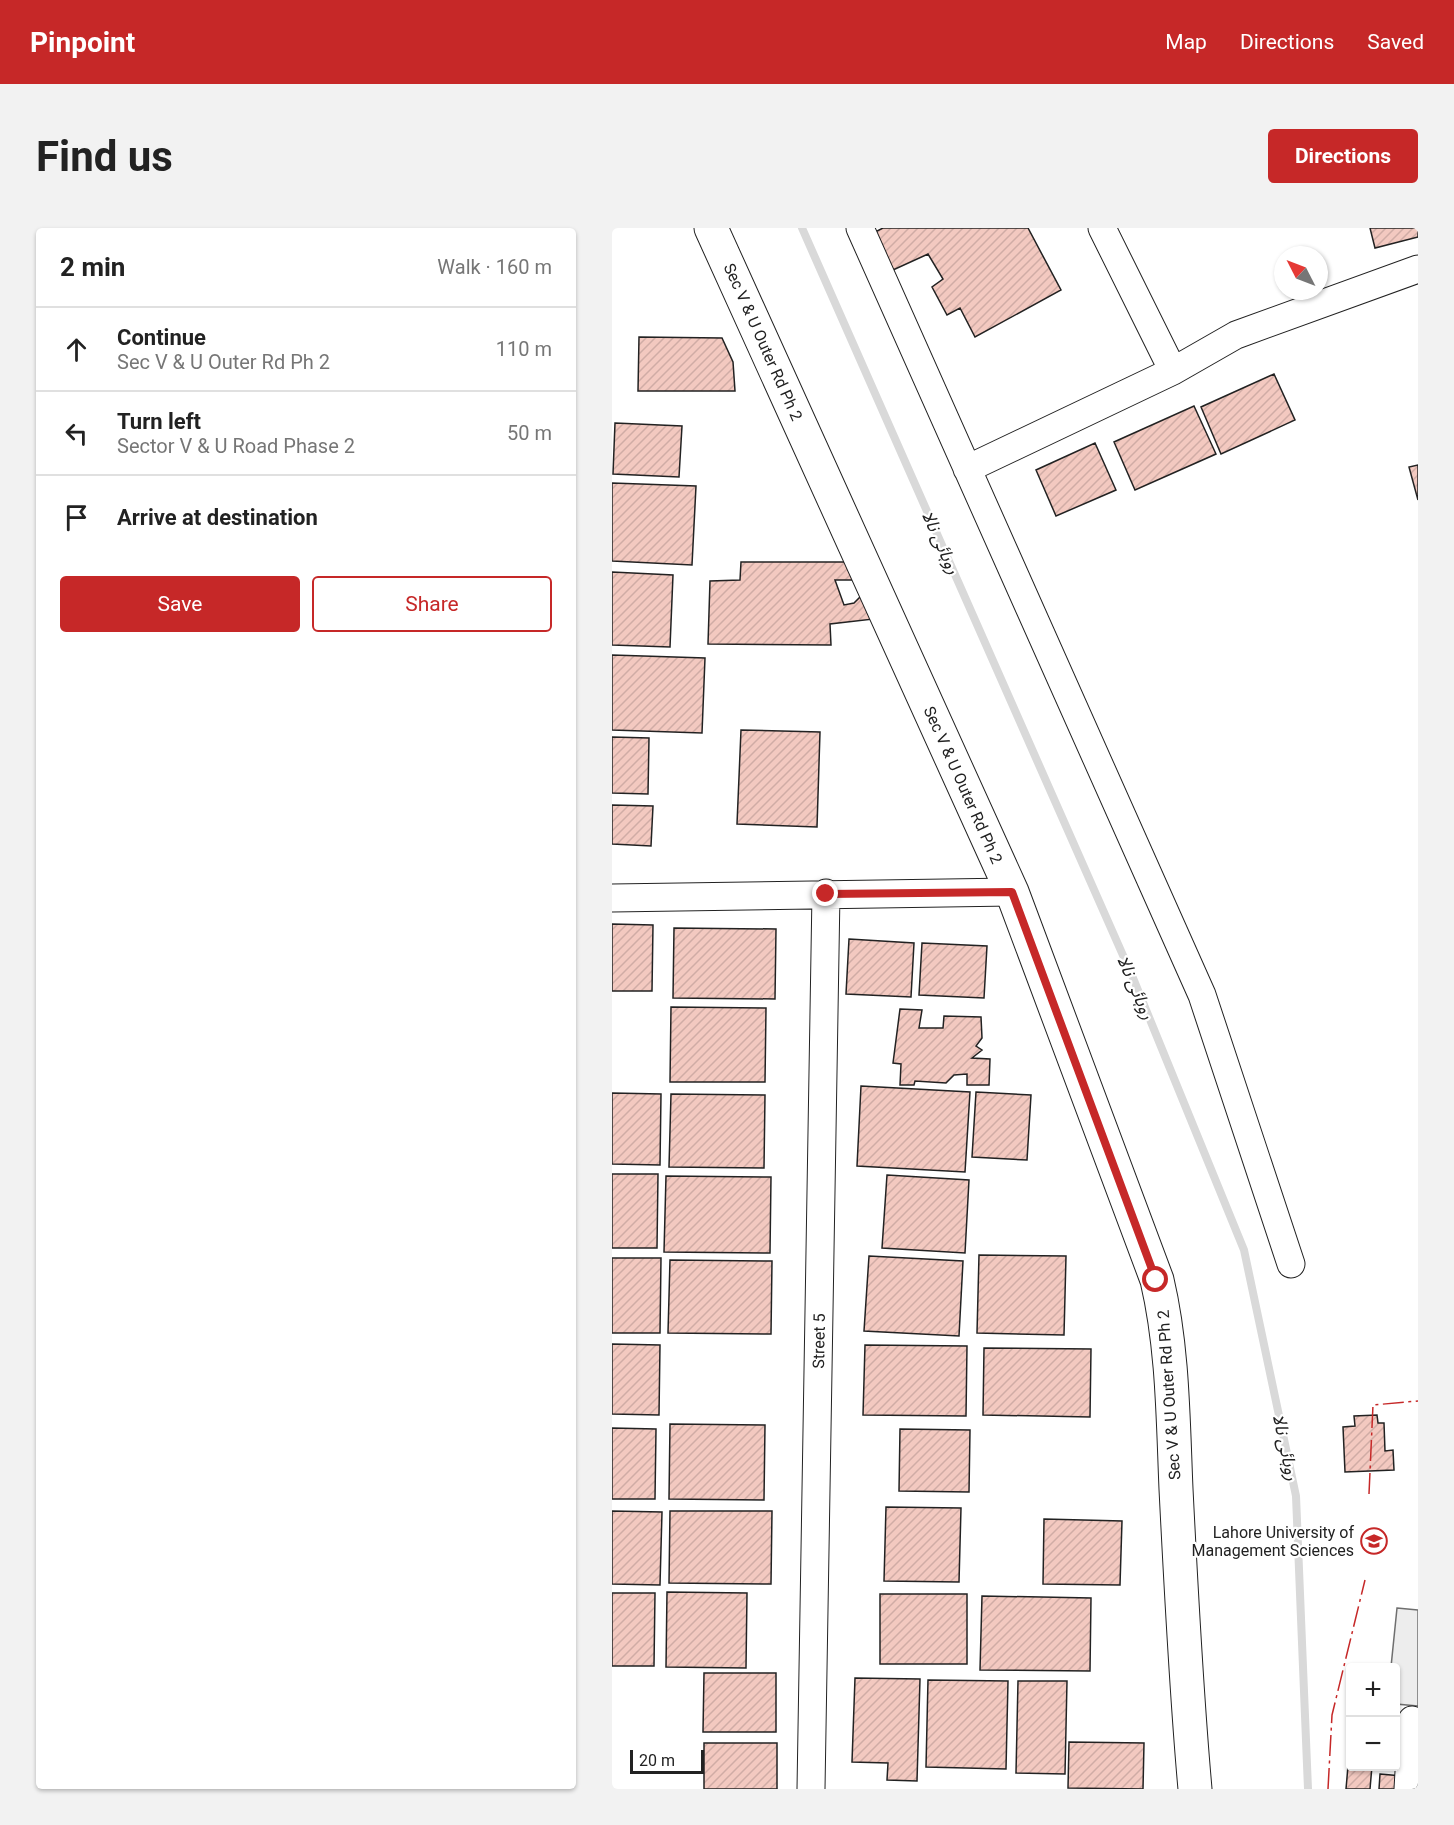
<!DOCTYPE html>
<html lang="en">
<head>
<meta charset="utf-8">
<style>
	:root { --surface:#fff; --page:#f2f2f2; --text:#222; --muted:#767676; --line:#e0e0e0; --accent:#c62828 }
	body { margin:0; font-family:Roboto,"Noto Sans Arabic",sans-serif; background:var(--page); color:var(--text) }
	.controls { position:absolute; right:18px; bottom:18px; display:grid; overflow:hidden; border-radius:6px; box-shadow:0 2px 4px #0004 }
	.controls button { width:54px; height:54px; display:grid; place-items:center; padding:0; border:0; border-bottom:2px solid var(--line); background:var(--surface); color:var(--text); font:30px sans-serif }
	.compass { position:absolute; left:662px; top:18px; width:54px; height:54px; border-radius:50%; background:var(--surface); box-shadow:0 2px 4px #0004; rotate:312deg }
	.scale { position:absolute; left:18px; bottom:15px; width:74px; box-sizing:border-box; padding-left:6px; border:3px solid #222; border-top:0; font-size:16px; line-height:21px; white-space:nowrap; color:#222; -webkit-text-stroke:4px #fff; paint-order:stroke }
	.stop { position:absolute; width:18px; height:18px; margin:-14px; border:4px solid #c62828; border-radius:50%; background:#fff }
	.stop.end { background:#c62828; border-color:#fff; box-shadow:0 2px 6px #0008 }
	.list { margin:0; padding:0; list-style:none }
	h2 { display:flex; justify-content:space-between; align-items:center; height:78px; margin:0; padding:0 24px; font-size:26px }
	h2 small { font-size:20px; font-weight:400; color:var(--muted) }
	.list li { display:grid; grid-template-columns:39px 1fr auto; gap:18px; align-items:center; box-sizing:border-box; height:84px; padding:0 24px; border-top:2px solid var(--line) }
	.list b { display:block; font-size:22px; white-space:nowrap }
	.list p { margin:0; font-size:20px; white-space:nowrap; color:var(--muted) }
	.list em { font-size:20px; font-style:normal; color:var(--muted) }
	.actions { display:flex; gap:12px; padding:18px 24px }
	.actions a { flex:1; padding:14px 0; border:2px solid var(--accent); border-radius:6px; text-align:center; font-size:21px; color:var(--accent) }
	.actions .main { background:var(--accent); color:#fff }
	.icon { flex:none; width:33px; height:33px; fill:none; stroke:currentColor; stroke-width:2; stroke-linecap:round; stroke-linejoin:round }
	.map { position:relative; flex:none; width:806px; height:1561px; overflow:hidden; border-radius:6px }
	header { display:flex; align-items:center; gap:36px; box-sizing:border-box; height:84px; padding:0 30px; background:var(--accent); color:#fff }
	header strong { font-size:28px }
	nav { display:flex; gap:33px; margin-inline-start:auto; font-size:21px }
	.intro { display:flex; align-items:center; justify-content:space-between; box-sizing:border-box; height:144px; padding:0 36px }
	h1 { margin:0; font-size:42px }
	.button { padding:15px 27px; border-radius:6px; background:var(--accent); color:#fff; font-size:21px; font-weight:700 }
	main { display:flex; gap:36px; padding:0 36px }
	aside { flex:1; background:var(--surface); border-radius:6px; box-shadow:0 2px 4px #0004 }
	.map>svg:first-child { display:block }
	.parking { fill:#ededed; stroke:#6f6f6f; stroke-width:1.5 }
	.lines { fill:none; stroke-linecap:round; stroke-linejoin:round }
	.stream { stroke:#d9d9d9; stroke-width:8 }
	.building { fill:url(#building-hatch); stroke:#222; stroke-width:1.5 }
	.minor-casing { stroke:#222; stroke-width:29 }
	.major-casing { stroke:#222; stroke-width:35 }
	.minor { stroke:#fff; stroke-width:27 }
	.major { stroke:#fff; stroke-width:33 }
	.power { stroke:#c62828; stroke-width:1.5; stroke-dasharray:21 4.5 3 4.5; stroke-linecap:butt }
	.route { stroke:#c62828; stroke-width:8 }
	.labels { text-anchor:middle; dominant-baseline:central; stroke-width:4.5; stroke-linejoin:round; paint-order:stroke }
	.street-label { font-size:16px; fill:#222; stroke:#fff }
	.poi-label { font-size:16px; fill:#222; stroke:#fff; text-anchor:end }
	.water-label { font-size:18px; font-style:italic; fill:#222; stroke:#fff }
</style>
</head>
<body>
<header>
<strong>Pinpoint</strong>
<nav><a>Map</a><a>Directions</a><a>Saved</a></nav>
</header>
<div class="intro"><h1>Find us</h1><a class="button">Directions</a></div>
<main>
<aside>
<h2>2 min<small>Walk · 160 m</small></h2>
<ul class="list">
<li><svg class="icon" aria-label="ahead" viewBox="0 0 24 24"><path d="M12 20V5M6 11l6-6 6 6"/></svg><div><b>Continue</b><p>Sec V &amp; U Outer Rd Ph 2</p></div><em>110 m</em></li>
<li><svg class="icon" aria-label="left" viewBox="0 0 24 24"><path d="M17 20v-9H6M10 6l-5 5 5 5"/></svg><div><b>Turn left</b><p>Sector V &amp; U Road Phase 2</p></div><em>50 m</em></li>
<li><svg class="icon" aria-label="arrive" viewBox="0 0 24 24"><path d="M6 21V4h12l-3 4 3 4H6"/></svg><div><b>Arrive at destination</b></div></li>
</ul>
<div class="actions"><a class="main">Save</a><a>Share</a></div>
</aside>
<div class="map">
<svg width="806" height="1561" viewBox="0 0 806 1561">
	<defs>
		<pattern id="building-hatch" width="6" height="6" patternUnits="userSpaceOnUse" patternTransform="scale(1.5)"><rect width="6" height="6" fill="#f3c9c0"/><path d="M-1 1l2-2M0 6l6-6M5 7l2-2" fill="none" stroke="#d0aca5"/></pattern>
	</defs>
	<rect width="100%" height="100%" fill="#fff"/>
	<path class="parking" d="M785 1380 806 1382V1478L784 1476V1440L779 1439Z"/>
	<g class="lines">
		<path class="stream" d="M190 0 521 750 632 1022 684 1268 696 1561"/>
	</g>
	<path class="building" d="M271 0H416L449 62 363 109 348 80 335 87 320 59 331 51 316 26 281 42 261 5Z
		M758 0H806V9L763 20Z
		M27 109 110 110 121 134 123 163H26Z
		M662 146 683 192 609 226 589 179Z
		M582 178 604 226 523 262 502 214Z
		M3 195 70 198 67 249 1 246Z
		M483 215 504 262 444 288 424 242Z
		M806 237V272L797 239Z
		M0 255 84 258 80 337 0 333Z
		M129 334H241L248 352H223L232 377 242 375 250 367 262 391 218 396 219 417 96 416 98 353 128 352Z
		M0 344 61 347 58 419 0 417Z
		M0 427 93 430 90 505 0 502Z
		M129 502 208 504 205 599 125 596Z
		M0 509 37 510 36 566 0 565Z
		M0 577 41 578 39 618 0 616Z
		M0 696 41 697 40 763H0Z
		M62 700 164 701 163 771 61 770Z
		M237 711 302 715 299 769 234 766Z
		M310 715 375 718 372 770 307 767Z
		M59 779 154 780 153 854H58Z
		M288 781 310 782 307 800H331L332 788 369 789 370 810 364 818 370 822 360 830 378 831 377 857H355V846L342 847 334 855 303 853 302 857H288L289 836 281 835Z
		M249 858 358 864 353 944 245 938Z
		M364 864 419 867 415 932 360 929Z
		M0 865 49 866 48 937 0 936Z
		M59 866 153 867 152 940 57 939Z
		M0 946H46L45 1020H0Z
		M275 947 357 952 353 1025 270 1020Z
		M54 948 159 949 158 1025 52 1024Z
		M367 1027 454 1028 452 1107 365 1105Z
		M257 1028 351 1033 347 1108 252 1103Z
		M0 1030H49L48 1105H0Z
		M58 1032 160 1033 159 1106 56 1105Z
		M0 1116 48 1117 47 1187 0 1186Z
		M253 1117 355 1118 354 1188 251 1187Z
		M372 1120 479 1121 478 1189 371 1187Z
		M765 1187 766 1195H772L773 1223 781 1222 782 1242 733 1244 731 1199 743 1198 742 1188Z
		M58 1196 153 1197 152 1272 57 1271Z
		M0 1200 44 1201 43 1271H0Z
		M288 1201 358 1202 357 1264 287 1263Z
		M274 1279 349 1280 347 1354 272 1353Z
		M0 1283 50 1284 48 1357 0 1356Z
		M58 1283H160L159 1356 57 1355Z
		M432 1291 510 1293 508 1357 431 1356Z
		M55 1364 135 1365 134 1440 54 1439Z
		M0 1365H43L42 1438H0Z
		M268 1366H355V1436H268Z
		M370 1368 479 1370 478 1443 368 1442Z
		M92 1445H164V1504H91Z
		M243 1450 308 1451 305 1553 275 1552 276 1535 240 1534Z
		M316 1452 396 1453 394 1541 314 1539Z
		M406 1453H455L453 1546 404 1545Z
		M457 1514 532 1515 531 1561 456 1560Z
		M92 1515H165V1561H92Z
		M738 1515V1538H760L758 1561H734Z
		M768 1546 790 1548 789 1561H767Z"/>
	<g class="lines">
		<g class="minor-casing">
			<path id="minor" d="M248 0 590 767 679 1036
				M490 0 561 143
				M355 241 561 143 624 107 806 41
				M0 670 400 664
				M199 1561 214 665
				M796 1561 800 1492"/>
		</g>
		<g class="major-casing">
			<path id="major" d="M99 0 400 664 545 1052C561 1120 561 1191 564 1261 569 1361 574 1461 583 1561"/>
		</g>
		<use href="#minor" class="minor"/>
		<use href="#major" class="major"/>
		<path class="power" d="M757 1266 761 1177 806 1173
			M716 1561 720 1487 753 1352"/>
	</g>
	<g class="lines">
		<path class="route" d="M214 666 400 664 544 1052"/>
	</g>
	<defs>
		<g id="university-ring" transform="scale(1.35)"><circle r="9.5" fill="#fff" stroke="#c62828" stroke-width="1.5"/><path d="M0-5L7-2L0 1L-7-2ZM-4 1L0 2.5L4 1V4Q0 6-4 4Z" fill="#c62828"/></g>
	</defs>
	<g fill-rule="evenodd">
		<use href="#university-ring" x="762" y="1313"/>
	</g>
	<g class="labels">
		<g class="street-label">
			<text transform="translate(151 114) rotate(66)">Sec V &amp; U Outer Rd Ph 2</text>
			<text transform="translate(351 557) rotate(66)">Sec V &amp; U Outer Rd Ph 2</text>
			<text transform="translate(207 1113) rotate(-89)">Street 5</text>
			<text transform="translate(557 1167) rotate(-94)">Sec V &amp; U Outer Rd Ph 2</text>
		</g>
		<g class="poi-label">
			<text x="742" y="1304">Lahore University of<tspan x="742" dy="18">Management Sciences</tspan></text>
		</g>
		<g class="water-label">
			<text transform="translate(329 314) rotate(66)">روہائی نالا</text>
			<text transform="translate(524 759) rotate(67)">روہائی نالا</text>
			<text transform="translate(674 1219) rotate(78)">روہائی نالا</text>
		</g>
	</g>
</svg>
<div class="controls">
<button>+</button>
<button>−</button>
</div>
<svg class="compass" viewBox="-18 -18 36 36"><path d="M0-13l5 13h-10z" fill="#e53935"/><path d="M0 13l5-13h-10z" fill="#767676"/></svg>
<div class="scale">20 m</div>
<div class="stop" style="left:544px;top:1052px"></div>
<div class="stop end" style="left:214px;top:666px"></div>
</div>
</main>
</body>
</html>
